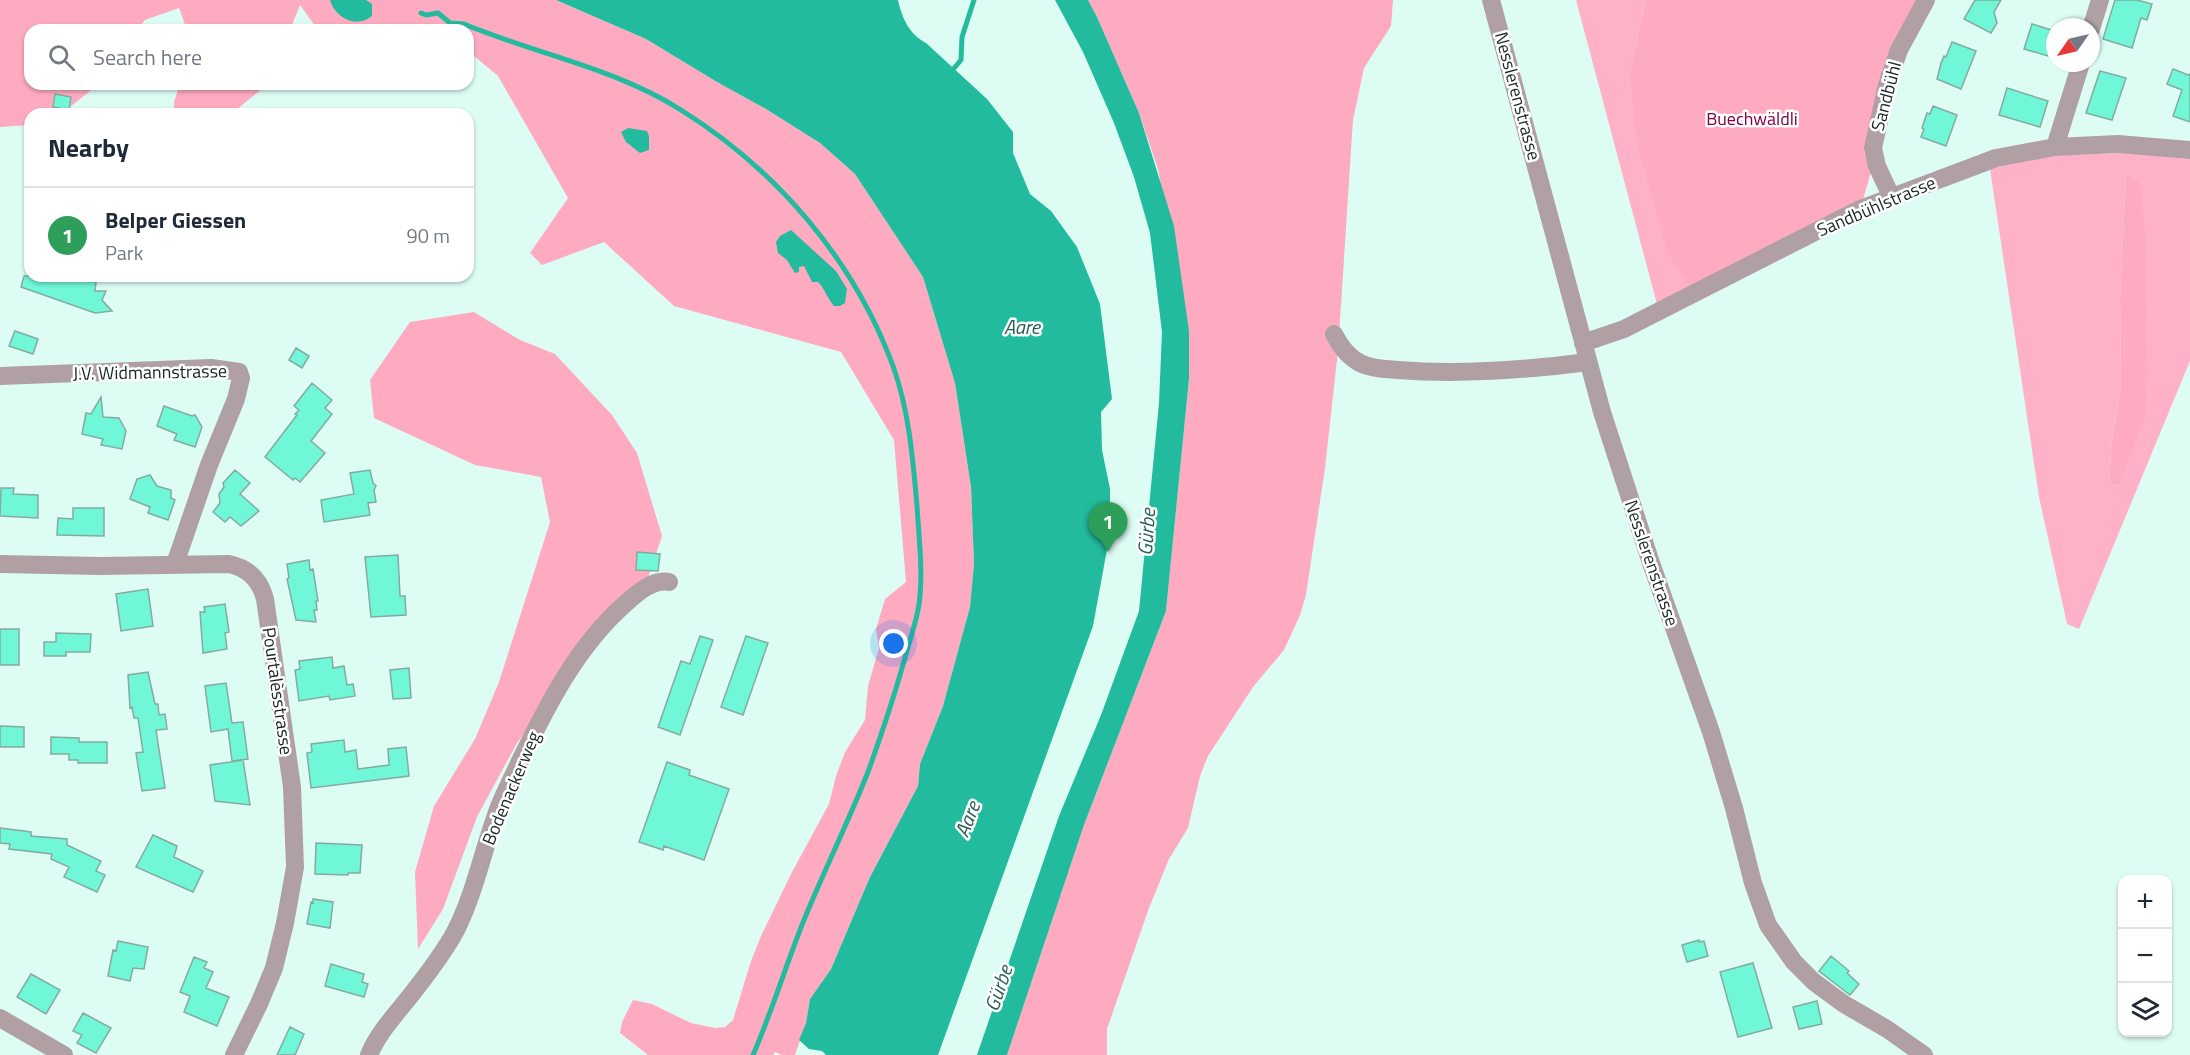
<!DOCTYPE html>
<html lang="en">
<head>
<meta charset="utf-8">
<style>
	:root { --surface:#fff; --page:#f6f6f7; --text:#1f2937; --muted:#747a83; --line:#e0e1e3; --accent:#b45309 }
	body { margin:0; font-family:"Titillium Web",sans-serif; background:var(--page); color:var(--text) }
	.controls { position:absolute; right:18px; bottom:18px; display:grid; overflow:hidden; border-radius:12px; box-shadow:0 2px 4px #0004 }
	.controls button { width:54px; height:54px; display:grid; place-items:center; padding:0; border:0; border-bottom:2px solid var(--line); background:var(--surface); color:var(--text); font:30px sans-serif }
	.compass { position:absolute; left:2046px; top:18px; width:54px; height:54px; border-radius:50%; background:var(--surface); box-shadow:0 2px 4px #0004; rotate:236deg }
	.you { position:absolute; left:894px; top:644px; width:21px; height:21px; margin:-15px; border:4px solid #fff; border-radius:50%; background:#1a73e8; box-shadow:0 0 0 9px #1a73e833 }
	.badge { display:grid; place-items:center; width:39px; height:39px; border-radius:50%; background:var(--accent); color:#fff; font-size:20px; font-weight:700 }
	.pin { position:absolute; translate:-50% -50px; filter:drop-shadow(0 2px 3px #0008) }
	.pin::after { content:''; position:absolute; top:32px; width:21px; height:18px; background:inherit; clip-path:polygon(0 0,100% 0,50% 100%) }
	.list { margin:0; padding:0; list-style:none }
	h2 { display:flex; justify-content:space-between; align-items:center; height:78px; margin:0; padding:0 24px; font-size:26px }
	h2 small { font-size:20px; font-weight:400; color:var(--muted) }
	.list li { display:grid; grid-template-columns:39px 1fr auto; gap:18px; align-items:center; box-sizing:border-box; height:96px; padding:0 24px; border-top:2px solid var(--line) }
	.list b { display:block; font-size:22px; white-space:nowrap }
	.list p { margin:0; font-size:20px; white-space:nowrap; color:var(--muted) }
	.list em { font-size:20px; font-style:normal; color:var(--muted) }
	.icon { flex:none; width:33px; height:33px; fill:none; stroke:currentColor; stroke-width:2; stroke-linecap:round; stroke-linejoin:round }
	.map { position:relative; flex:none; width:2190px; height:1055px; overflow:hidden }
	.search { position:absolute; background:var(--surface); box-shadow:0 2px 4px #0004; left:24px; top:24px; width:450px; height:66px; display:flex; align-items:center; gap:15px; box-sizing:border-box; padding:0 21px; border-radius:18px; color:var(--muted); font-size:22px }
	.panel { position:absolute; background:var(--surface); box-shadow:0 2px 4px #0004; left:24px; top:108px; width:450px; height:174px; border-radius:18px }
	.map>svg:first-child { display:block }
	.green { fill:#ffb2c7; fill-rule:evenodd }
	.forest { fill:#feabc2 }
	.water { fill:#22bb9e }
	.lines { fill:none; stroke-linecap:round; stroke-linejoin:round }
	.stream { stroke:#22bb9e; stroke-width:5 }
	.building { fill:#70f7d7; stroke:#84aba0; stroke-width:1.5 }
	.minor { stroke:#b0a0a4; stroke-width:18 }
	.labels { text-anchor:middle; dominant-baseline:central; stroke-width:5; stroke-linejoin:round; paint-order:stroke }
	.street-label { font-size:18px; fill:#172622; stroke:#fff }
	.park-label { font-size:18px; fill:#820341; stroke:#fff }
	.water-label { font-size:20px; font-style:italic; fill:#285f52; stroke:#fff }
</style>
</head>
<body>
<div class="map">
<svg width="2190" height="1055" viewBox="0 0 2190 1055">
	<rect width="100%" height="100%" fill="#ddfdf4"/>
	<path class="green" d="M1576 0H1646L1630 71 1693 291 1658 308Z
		M2126 153 2190 159V361L2079 629 2067 624 2039 497 1990 169 2040 156ZM2126 174 2146 314 2148 366 2118 485 2109 484 2112 441 2121 388 2120 298Z"/>
	<path class="forest" d="M0 0H556L646 39 717 82 766 109 820 143 855 174 923 277 955 383 971 487 974 565 970 607 943 706 920 764 918 786 870 877 831 969 810 999 806 1023 795 1055H782L775 1052 773 1055H648L620 1033 622 1022 633 1000 652 1004 691 1023 715 1028 725 1027 733 1020 751 961 761 936 792 872 829 804 836 776 845 752 865 720 868 686 879 648 876 629 885 599 906 582 894 440 841 352 674 306 604 242 542 265 530 253 568 198 498 76 468 51V30H318L300 5 290 30H187L179 8 145 20 137 30H30V84H99L61 114H30V125L0 127Z
		M1088 0H1393L1391 26 1364 68 1353 120 1338 351 1325 468 1306 595 1300 615 1284 650 1253 687 1208 756 1200 776 1188 828 1169 859 1149 908 1107 1029V1055H1007L1084 825 1166 611 1189 379V331L1158 169 1139 113 1097 17Z
		M1646 0H1920L1878 98 1864 151 1871 172 1862 203 1693 291 1668 254 1637 144 1630 71Z
		M180 84H268L231 114H174V102Z
		M2126 174 2139 182 2145 231 2148 366 2146 416 2119 485 2109 484 2112 441 2121 388 2120 298Z
		M474 312 520 340 555 354 612 415 637 453 662 536 644 590 590 643 517 743 477 817 443 909 418 949 415 872 434 806 475 739 499 682 550 522 541 477 475 465 374 418 370 380 410 322Z"/>
	<path class="water" d="M330 0H366L372 4V16C357 29 335 18 330 0Z
		M556 0H898C902 18 909 34 926 43L987 99 1013 132V153L1030 194 1051 211 1077 247 1100 304 1112 399 1101 412 1102 450 1110 489V533L1093 626 938 1055H826L822 1051 809 1049 799 1040 806 1023 810 999 831 969 870 877 918 786 920 764 943 706 970 607 974 564 971 487 955 383 923 277 855 174 820 143 766 109 717 82 646 39Z
		M1055 0H1088L1097 17 1139 113 1174 226 1189 331V379L1166 611 1084 825 1007 1055H977L1059 816 1101 715 1139 611 1159 403 1162 332 1150 233 1134 177 1114 123 1083 52Z
		M628 128 647 131 649 136V150L640 153 626 142 621 132Z
		M791 230 836 271 847 289 845 303 840 306H834C827 298 825 289 818 282H812L804 266 799 267V272L795 273 787 260 778 253 776 242 780 236Z"/>
	<g class="lines">
		<path class="stream" d="M421 13 426 15 438 13 450 23 464 24C536 54 615 68 681 110 777 170 854 260 893 366 909 410 913 460 917 506 919 538 924 580 918 610 915 625 910 640 906 654 895 694 882 733 868 772 849 820 826 867 806 915 787 961 773 1009 753 1055
			M950 73 961 60 962 37 974 0"/>
	</g>
	<path class="building" d="M1975 0H2001L1994 12 1997 23 1991 33 1964 19Z
		M2115 0H2137L2152 4 2147 20 2141 18 2132 48 2103 39Z
		M2032 24 2055 31V58L2024 49Z
		M1952 42 1976 51 1961 89 1937 79 1941 63 1944 56 1946 57Z
		M2173 69 2188 75 2190 74V122L2173 116 2182 90 2167 84Z
		M2100 71 2126 78 2112 120 2086 113Z
		M2007 88 2048 101 2040 127 1999 115Z
		M55 94 71 97 69 110 53 107Z
		M1933 106 1957 115 1946 146 1921 137 1924 129 1922 128 1927 113 1930 114Z
		M24 276H79L96 282 95 291H106L102 300 112 311 95 313 21 287Z
		M15 331 38 339 33 354 9 346Z
		M296 348 309 356 302 368 289 360Z
		M312 383 332 400 325 408 332 414 311 441 325 453 300 482 295 478 293 480 265 457 297 415 295 414 299 410 294 406Z
		M101 397 103 417 119 418 126 431 122 449 101 445 103 439 82 434 86 413 91 414Z
		M164 406 192 416 195 415 202 427 195 447 174 440 177 434 157 426Z
		M235 470 250 483 240 494 259 511 241 526 230 517 225 522 213 512 220 503 219 494 224 487 223 483Z
		M370 470 373 483 376 486 374 490 376 502 368 503 370 515 324 522 321 500 354 494 350 473Z
		M150 475 157 486 171 490V498L175 500 168 520 148 513 150 507 130 499 137 479Z
		M1 488H14L13 494 38 495V518L0 516Z
		M73 508H104V536L57 535 58 518 73 519Z
		M637 552 660 554 658 571 636 570Z
		M398 555 400 596H405L406 615 371 617 365 557Z
		M309 560 310 570 313 569 318 601H316L317 610H314L316 622 296 620 287 579 289 578 287 564Z
		M148 589 153 626 121 631 116 594Z
		M225 604 229 632 225 633 227 649 203 653 200 612H205L204 607Z
		M0 629H19V665H0Z
		M56 633 91 634 90 652H66V656H44V642H56Z
		M700 636 713 640 680 735 658 727 681 661 690 664Z
		M746 636 768 643 743 715 721 707Z
		M332 657 333 668 344 666 347 685 353 684 355 696 330 700 329 696 299 701 295 670 300 669 299 661Z
		M409 668 411 698 393 699 390 670Z
		M148 672 155 704H158L159 715 165 714 167 729 156 730 165 788 142 791 136 753 143 752 138 718H134L132 707 130 708 128 675Z
		M226 683 232 723 243 722 248 759 232 761 228 729 211 732 205 686Z
		M0 726 24 727V747H0Z
		M51 737 79 738V742H107V763H78V760H69V754H51Z
		M344 740 345 752 356 750 358 769 389 765 388 749 406 747 409 776 311 788 307 753 312 752 311 744Z
		M243 760 250 805 215 801 210 765Z
		M667 762 690 770 689 775 729 789 704 860 664 846 663 850 639 842Z
		M0 828 31 832V836L67 839V845L101 861 96 871 105 875 97 892 64 877 69 867 51 859 52 854 9 849 10 844 0 843Z
		M153 835 177 846 174 857 203 871 193 892 136 867Z
		M316 843 362 845 360 873H348V875L315 874Z
		M313 899 333 902 330 928 307 924 311 902 313 903Z
		M1699 940V942L1704 941 1708 956 1687 962 1682 945Z
		M118 941 148 947 144 969 133 968 130 981 108 976 113 950 116 951Z
		M1831 956 1849 971 1847 973 1859 984 1850 995 1819 971Z
		M194 957 207 962 204 968 213 972 206 988 229 997 217 1026 184 1012 190 996 180 992Z
		M1753 963 1772 1028 1738 1037 1720 972Z
		M331 964 364 974 362 982 368 984 364 997 325 986Z
		M31 974 60 990 46 1014 17 997Z
		M1817 1001 1822 1024 1799 1029 1793 1007Z
		M83 1013 111 1028 96 1053 77 1043 82 1035 73 1031Z
		M290 1027 304 1034 295 1055H277Z"/>
	<g class="lines">
		<path class="minor" d="M1491 0 1602 412 1651 563 1711 732 1734 808 1753 883 1768 925 1794 962 1814 982 1844 1004 1887 1029 1924 1055
			M2091 29 2100 0
			M2055 147 2081 63
			M1891 196 1877 166 1873 148 1887 85 1899 50 1926 0
			M1334 334C1340 346 1349 358 1362 364 1373 369 1386 369 1398 370 1461 375 1526 370 1588 362
			M1583 343 1624 329 1858 210 1996 158 2055 147 2118 144 2190 150
			M0 376 211 368 239 372 241 378 236 399 209 465 175 564
			M0 564 100 566 229 564C248 568 260 580 265 599L292 787 295 867 285 923 274 968 259 1004 234 1055
			M0 1018 64 1055
			M369 1055C378 1033 396 1014 411 995 426 976 443 954 455 932 474 895 482 854 496 815 502 797 512 779 520 761 548 704 577 646 626 603 637 593 653 579 669 582"/>
	</g>
	<g class="labels">
		<g class="street-label">
			<text transform="translate(1518 96) rotate(75)">Nesslerenstrasse</text>
			<text transform="translate(1886 96) rotate(-75)">Sandbühl</text>
			<text transform="translate(1876 206) rotate(-23)">Sandbühlstrasse</text>
			<text transform="translate(150 372) rotate(-1)">J.V. Widmannstrasse</text>
			<text transform="translate(1652 563) rotate(71)">Nesslerenstrasse</text>
			<text transform="translate(278 691) rotate(82)">Pourtalèsstrasse</text>
			<text transform="translate(511 788) rotate(-67)">Bodenackerweg</text>
		</g>
		<g class="park-label">
			<text x="1752" y="118">Buechwäldli</text>
		</g>
		<g class="water-label">
			<text x="1022" y="326">Aare</text>
			<text transform="translate(1146 532) rotate(-86)">Gürbe</text>
			<text transform="translate(967 819) rotate(-69)">Aare</text>
			<text transform="translate(998 988) rotate(-71)">Gürbe</text>
		</g>
	</g>
</svg>
<div class="controls">
<button>+</button>
<button>−</button>
<button><svg class="icon" aria-label="layers" viewBox="0 0 24 24"><path d="M12 4l9 5-9 5-9-5zM3 14l9 5 9-5"/></svg></button>
</div>
<svg class="compass" viewBox="-18 -18 36 36"><path d="M0-13l5 13h-10z" fill="#e53935"/><path d="M0 13l5-13h-10z" fill="#747a83"/></svg>
<div class="you"></div>
<div class="pin badge" style="left:1108px;top:552px;background:#2e9e5b">1</div>
<div class="search"><svg class="icon" aria-label="search" viewBox="0 0 24 24"><circle cx="10" cy="10" r="6"/><path d="M15 15l6 6"/></svg>Search here</div>
<section class="panel">
<h2>Nearby<small></small></h2>
<ul class="list">
<li><span class="badge" style="background:#2e9e5b">1</span><div><b>Belper Giessen</b><p>Park</p></div><em>90 m</em></li>
</ul>
</section>
</div>
</body>
</html>
